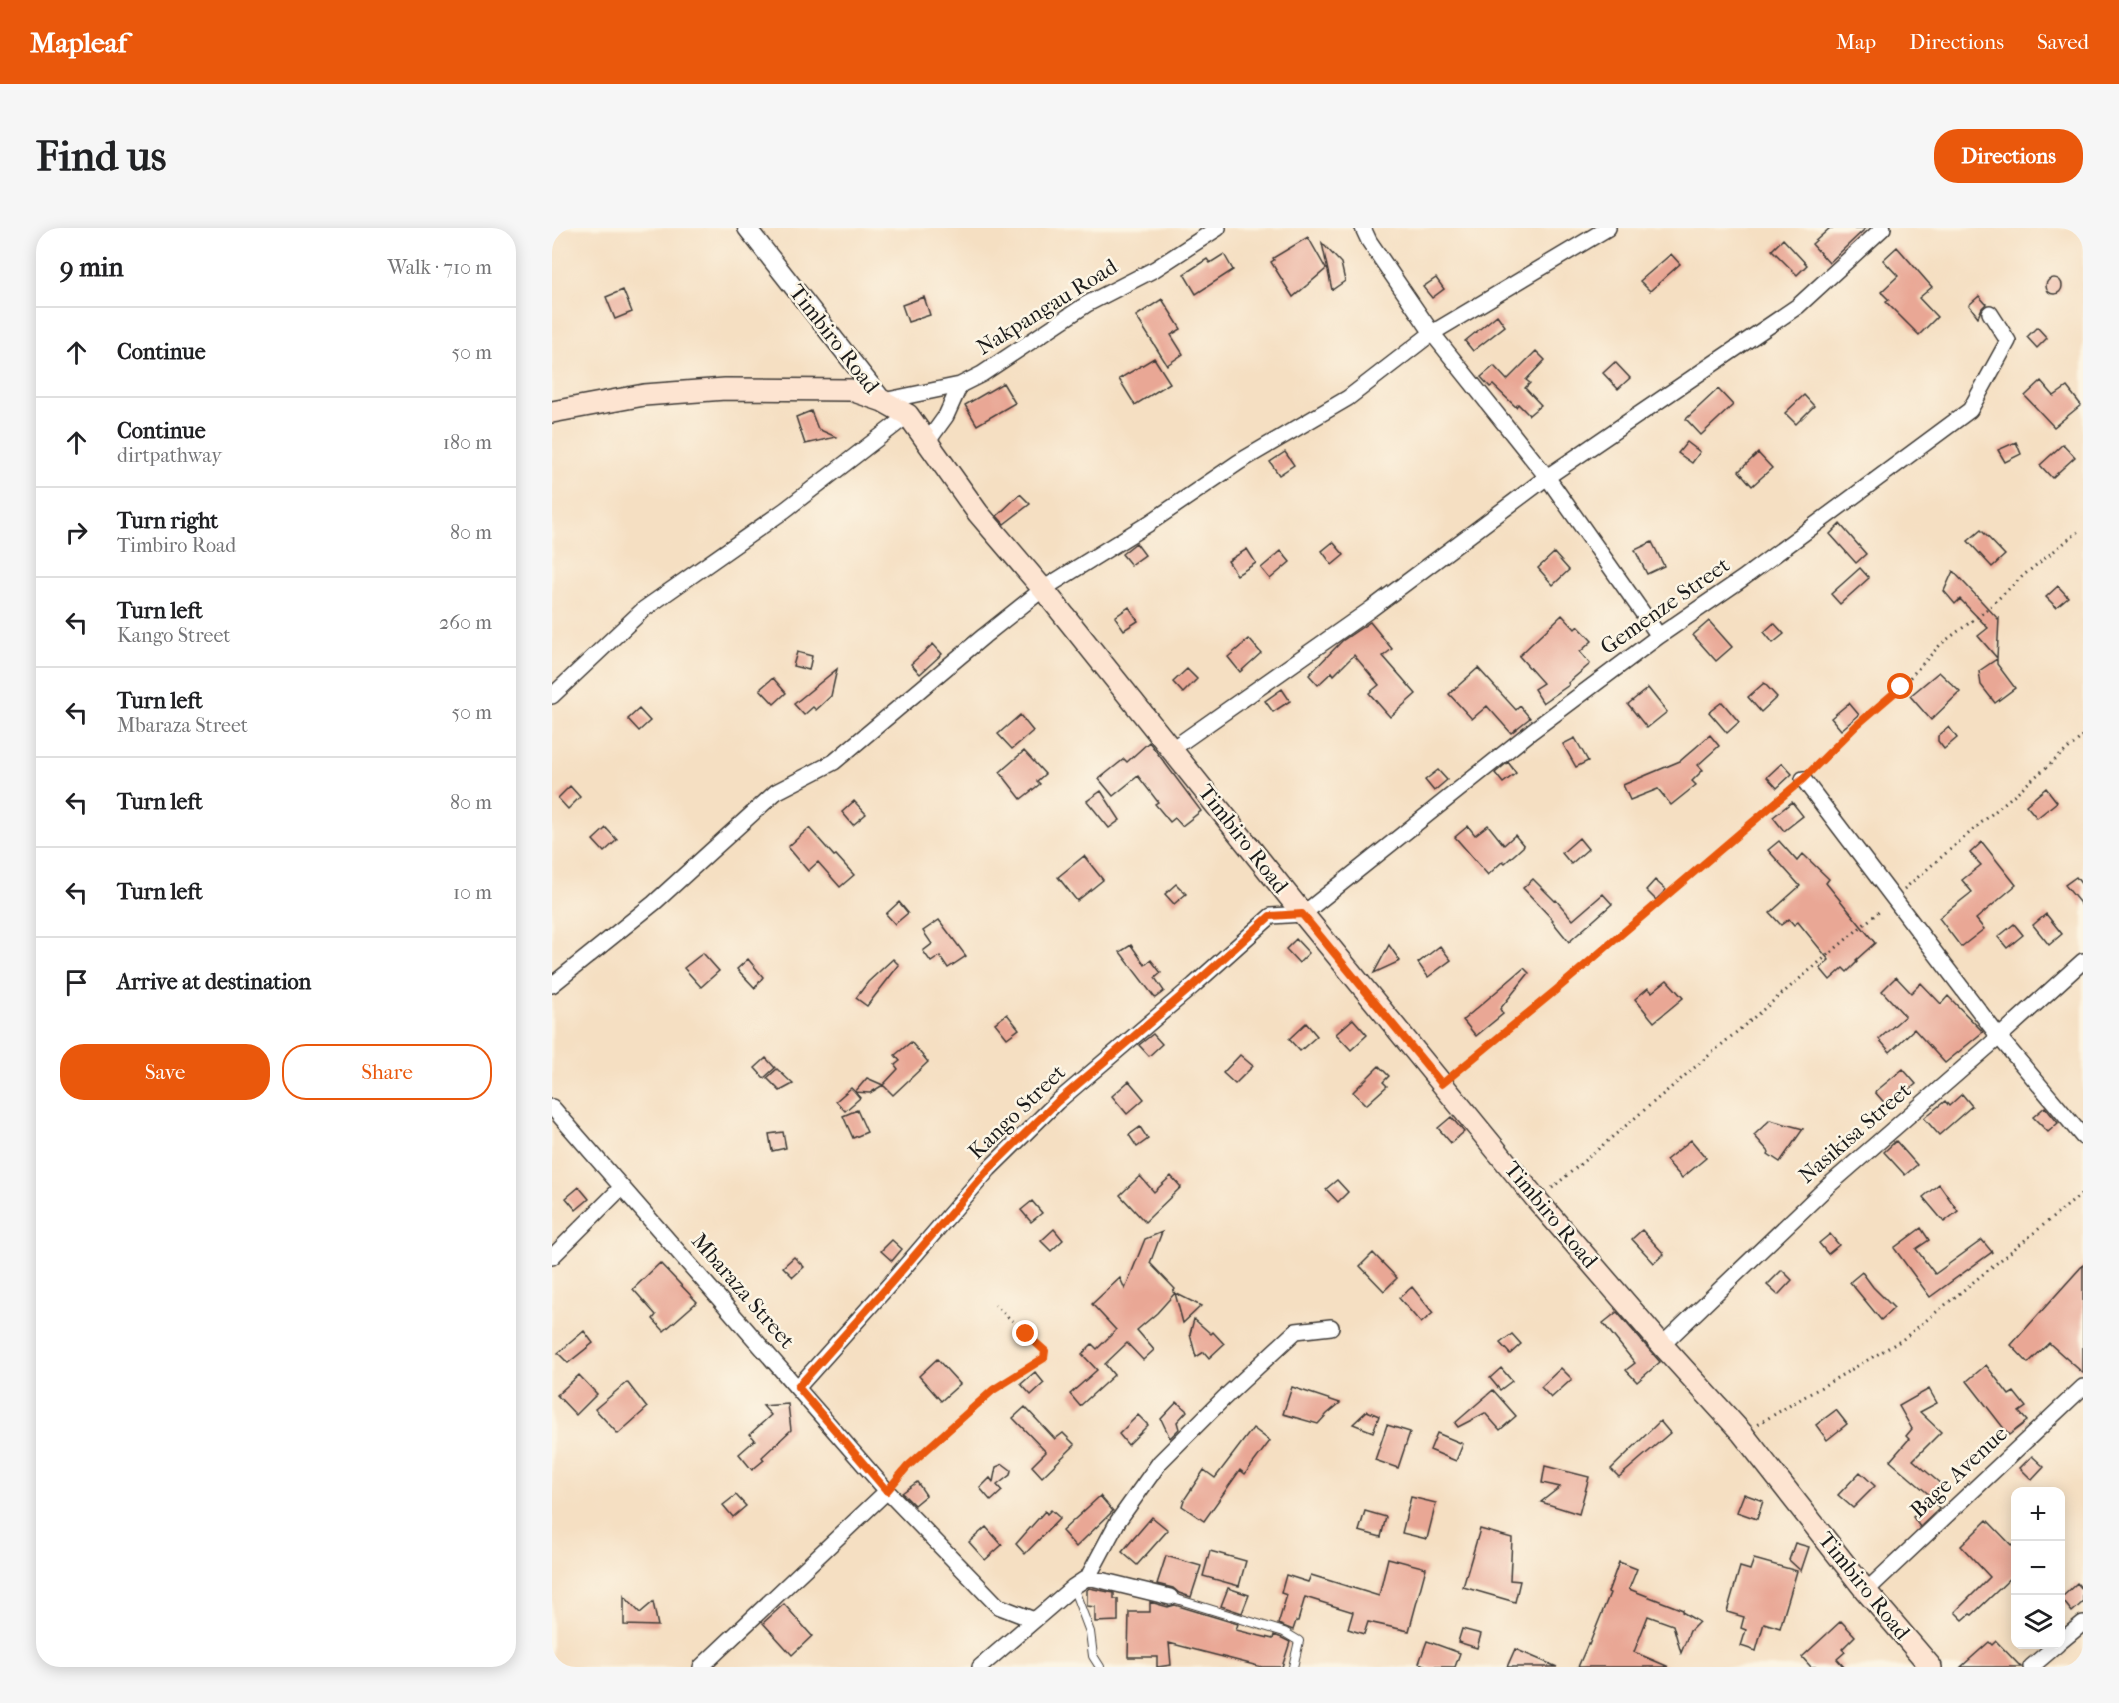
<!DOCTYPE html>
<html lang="en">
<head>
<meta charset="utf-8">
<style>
	:root { --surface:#fff; --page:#f6f6f6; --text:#202124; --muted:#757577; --line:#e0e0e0; --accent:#ea580c }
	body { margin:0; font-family:"IM FELL French Canon",serif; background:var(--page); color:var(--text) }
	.controls { position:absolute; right:18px; bottom:18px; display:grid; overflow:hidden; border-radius:12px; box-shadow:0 3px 15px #0003 }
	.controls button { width:54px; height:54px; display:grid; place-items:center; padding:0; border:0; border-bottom:2px solid var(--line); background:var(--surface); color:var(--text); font:30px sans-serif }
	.stop { position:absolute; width:18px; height:18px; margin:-14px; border:4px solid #ea580c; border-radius:50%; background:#fff }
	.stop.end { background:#ea580c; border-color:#fff; box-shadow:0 2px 6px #0008 }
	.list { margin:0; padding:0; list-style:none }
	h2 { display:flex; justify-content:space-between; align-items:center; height:78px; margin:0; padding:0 24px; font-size:26px }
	h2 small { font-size:20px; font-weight:400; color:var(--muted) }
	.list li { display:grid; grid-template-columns:39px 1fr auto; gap:18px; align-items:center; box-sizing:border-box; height:90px; padding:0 24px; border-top:2px solid var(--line) }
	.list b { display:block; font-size:22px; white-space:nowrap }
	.list p { margin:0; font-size:20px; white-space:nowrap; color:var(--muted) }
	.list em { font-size:20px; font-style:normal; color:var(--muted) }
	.actions { display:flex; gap:12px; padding:18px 24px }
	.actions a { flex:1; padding:14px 0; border:2px solid var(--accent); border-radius:24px; text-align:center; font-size:21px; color:var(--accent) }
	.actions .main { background:var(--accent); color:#fff }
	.icon { flex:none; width:33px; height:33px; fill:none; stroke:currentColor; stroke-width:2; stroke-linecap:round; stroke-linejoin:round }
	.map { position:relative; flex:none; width:1531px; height:1439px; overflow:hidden; border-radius:24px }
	header { display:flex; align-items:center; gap:36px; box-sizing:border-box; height:84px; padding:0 30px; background:var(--accent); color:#fff }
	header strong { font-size:28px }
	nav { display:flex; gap:33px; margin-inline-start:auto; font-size:21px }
	.intro { display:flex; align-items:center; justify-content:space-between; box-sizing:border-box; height:144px; padding:0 36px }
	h1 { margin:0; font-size:42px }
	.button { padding:15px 27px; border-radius:24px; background:var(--accent); color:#fff; font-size:21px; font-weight:700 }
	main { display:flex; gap:36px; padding:0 36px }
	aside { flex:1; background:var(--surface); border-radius:24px; box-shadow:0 3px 15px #0003 }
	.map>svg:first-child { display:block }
	.building { fill:#e9a795 }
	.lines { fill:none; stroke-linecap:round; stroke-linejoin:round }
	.service-casing { stroke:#3d3935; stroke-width:10 }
	.minor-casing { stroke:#3d3935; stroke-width:18 }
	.tertiary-casing { stroke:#3d3935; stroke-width:21 }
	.secondary-casing { stroke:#3d3935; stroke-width:24 }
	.path { stroke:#3d3935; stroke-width:3; stroke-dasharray:1.5 4.5; stroke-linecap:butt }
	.service { stroke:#fff; stroke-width:8 }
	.minor { stroke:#fff; stroke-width:15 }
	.tertiary { stroke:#fff; stroke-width:18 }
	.secondary { stroke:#fde4d1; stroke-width:21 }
	.route { stroke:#ea580c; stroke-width:8 }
	.labels { text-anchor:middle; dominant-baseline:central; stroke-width:5; stroke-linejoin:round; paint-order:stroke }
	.street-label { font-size:22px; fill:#1c1c1c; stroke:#fcf5e5 }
</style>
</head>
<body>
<header>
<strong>Mapleaf</strong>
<nav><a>Map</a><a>Directions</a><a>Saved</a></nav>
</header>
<div class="intro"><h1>Find us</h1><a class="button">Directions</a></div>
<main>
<aside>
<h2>9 min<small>Walk · 710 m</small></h2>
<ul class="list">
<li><svg class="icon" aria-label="ahead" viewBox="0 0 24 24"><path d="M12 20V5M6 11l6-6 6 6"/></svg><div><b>Continue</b></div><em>50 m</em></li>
<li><svg class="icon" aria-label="ahead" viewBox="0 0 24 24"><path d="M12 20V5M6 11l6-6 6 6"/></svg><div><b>Continue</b><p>dirtpathway</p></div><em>180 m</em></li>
<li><svg class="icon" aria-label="right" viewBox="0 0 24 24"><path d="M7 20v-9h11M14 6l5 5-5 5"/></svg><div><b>Turn right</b><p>Timbiro Road</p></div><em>80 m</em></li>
<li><svg class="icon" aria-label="left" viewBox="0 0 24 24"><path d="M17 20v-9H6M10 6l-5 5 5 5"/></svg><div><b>Turn left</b><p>Kango Street</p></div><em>260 m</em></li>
<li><svg class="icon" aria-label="left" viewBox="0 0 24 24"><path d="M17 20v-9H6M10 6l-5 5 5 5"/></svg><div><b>Turn left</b><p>Mbaraza Street</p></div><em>50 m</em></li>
<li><svg class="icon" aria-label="left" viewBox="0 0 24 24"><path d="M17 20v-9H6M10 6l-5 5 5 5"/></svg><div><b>Turn left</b></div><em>80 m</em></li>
<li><svg class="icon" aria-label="left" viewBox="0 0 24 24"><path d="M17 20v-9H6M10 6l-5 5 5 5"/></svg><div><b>Turn left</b></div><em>10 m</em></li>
<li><svg class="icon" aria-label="arrive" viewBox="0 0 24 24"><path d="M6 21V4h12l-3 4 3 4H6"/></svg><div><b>Arrive at destination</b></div></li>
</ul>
<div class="actions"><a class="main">Save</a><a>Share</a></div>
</aside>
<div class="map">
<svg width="1531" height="1439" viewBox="0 0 1531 1439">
	<rect width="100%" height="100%" fill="#fcf5e5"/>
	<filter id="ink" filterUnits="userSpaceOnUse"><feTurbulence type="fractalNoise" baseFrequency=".0167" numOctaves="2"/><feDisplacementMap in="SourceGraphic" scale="12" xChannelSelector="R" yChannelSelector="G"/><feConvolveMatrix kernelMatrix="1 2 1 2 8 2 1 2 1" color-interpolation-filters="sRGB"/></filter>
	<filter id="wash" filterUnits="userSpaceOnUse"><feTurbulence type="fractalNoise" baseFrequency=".008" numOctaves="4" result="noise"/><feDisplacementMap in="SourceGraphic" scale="24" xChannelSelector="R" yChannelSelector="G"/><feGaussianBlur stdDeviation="1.35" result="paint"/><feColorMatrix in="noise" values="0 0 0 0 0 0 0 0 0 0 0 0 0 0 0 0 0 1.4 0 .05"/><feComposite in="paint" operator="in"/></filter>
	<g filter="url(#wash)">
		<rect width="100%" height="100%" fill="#f5dfc2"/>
		<g id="blocks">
			<path class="building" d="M1278 0H1314L1277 35 1260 16Z
				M756 9 774 41 741 69 719 34 722 32 721 30Z
				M1231 11 1255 37 1245 47 1220 22Z
				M770 15 789 35 793 53 780 62Z
				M1345 19 1380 59 1367 70 1385 89 1367 107 1334 74 1337 72 1329 64 1346 48 1331 32Z
				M672 26 681 42 644 66 632 46 655 31 658 35Z
				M1119 26 1128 36 1098 63 1088 53Z
				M884 50 892 61 880 70 871 59Z
				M1494 58a8 8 0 1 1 16 0a8 8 0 1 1-16 0Z
				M71 62 80 84 63 91 54 69Z
				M1427 68 1434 76 1430 80 1426 89 1417 77Z
				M372 69 378 87 356 94 350 77Z
				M610 71 629 101 619 107 631 126 615 137 584 88Z
				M945 87 953 98 921 123 913 113Z
				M1485 99 1495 110 1485 120 1475 109Z
				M984 123 993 132 974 152 978 155 973 160 989 177 977 187 966 176 964 179 941 157 938 159 929 149 942 138 955 152Z
				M602 130 618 155 583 177 567 151Z
				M1063 134 1078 150 1066 161 1051 145Z
				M1489 153 1502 168 1515 159 1529 177 1502 199 1473 168Z
				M451 155 463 175 425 197 413 177Z
				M1166 161 1181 177 1149 207 1134 191Z
				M1252 167 1262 178 1244 196 1233 185Z
				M259 183 266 201 284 209 253 216 244 189Z
				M1135 214 1148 224 1140 235 1126 225Z
				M1464 214 1469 226 1453 234 1446 222Z
				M1511 216 1523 229 1500 250 1488 237Z
				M733 224 742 237 727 247 718 234Z
				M1206 225 1220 240 1200 258 1187 243Z
				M468 266 478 276 452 296 445 288Z
				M1288 296 1314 326 1304 335 1278 306Z
				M1429 302 1453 327 1440 339 1416 313Z
				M781 314 792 327 780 337 770 323Z
				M1100 314 1112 338 1095 346 1083 322Z
				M584 315 593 327 579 337 570 326Z
				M695 321 704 335 685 347 676 333Z
				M729 323 738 334 718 351 709 340Z
				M1002 325 1017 342 1001 357 986 340Z
				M1308 340 1317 350 1288 376 1279 366Z
				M1401 343 1446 391 1447 390 1445 430 1426 408 1436 400 1408 371 1403 376 1392 363Z
				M1506 358 1516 369 1504 379 1494 369Z
				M577 379 586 393 572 402 563 389Z
				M1010 387 1023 401 1026 398 1040 413 1028 424 1038 436 1016 455 1017 457 991 475 982 461 991 455 967 428Z
				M1157 393 1180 419 1164 433 1141 407Z
				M818 394 840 421 831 428 864 466 838 489 817 465 827 457 802 427 782 447 780 444 766 457 757 447 790 413Z
				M1222 395 1232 406 1221 415 1212 404Z
				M697 411 709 425 688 444 676 429Z
				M381 416 390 426 368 446 359 436Z
				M245 424 260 428 257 442 241 438Z
				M1445 431V436L1463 460 1443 475 1429 457 1427 443Z
				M926 440 964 482 968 478 978 490 959 505 935 478 920 491 897 466Z
				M285 441 279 468 264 482 261 479 252 487 242 476Z
				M635 441 645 451 631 465 621 454Z
				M1387 444 1408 464 1379 492 1358 468Z
				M221 450 234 465 222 476 208 461Z
				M1212 455 1225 469 1209 484 1196 469Z
				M1096 460 1115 484 1095 500 1076 476Z
				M730 461 738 473 721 484 713 473Z
				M1170 474 1187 494 1175 505 1157 484Z
				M1297 475 1307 487 1289 502 1279 490Z
				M87 481 98 493 87 503 76 491Z
				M468 487 481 503 460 521 446 506Z
				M1397 499 1405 510 1392 521 1386 513V508Z
				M1158 507 1167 518 1146 537 1151 542 1140 553 1144 557 1119 577 1106 561 1078 572 1071 557 1128 533Z
				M1023 510 1036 533 1024 539 1011 516Z
				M597 514 649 583 630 598 623 590 618 594 603 576 606 574 586 548 561 568 547 551 572 531 575 534Z
				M472 523 493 546 485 553 488 556 469 571 448 544Z
				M956 534 964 545 951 555 943 545Z
				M1230 535 1240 546 1225 560 1215 549Z
				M886 542 895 552 882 563 873 552Z
				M18 558 28 569 16 581 6 570Z
				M1494 560 1505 574 1485 590 1474 577Z
				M549 563 568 592 557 600 535 573Z
				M302 573 314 586 301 597 290 584Z
				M1240 574 1251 588 1232 603 1221 589Z
				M936 597 952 617 963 607 972 618 953 635 951 633 936 647 903 609 916 598 923 607Z
				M54 600 65 612 52 624 41 612Z
				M257 600 282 628 284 627 302 647 288 659 266 634 256 643 236 619Z
				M1027 610 1036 621 1019 636 1010 625Z
				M1227 613 1245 633 1251 626 1277 651 1274 655 1323 715 1304 732 1305 734 1295 744 1291 740 1278 752 1268 740 1277 732 1246 694 1242 697 1237 691 1229 697 1218 685 1248 658 1216 622Z
				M1430 614 1464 657 1424 691 1432 701 1409 719 1387 690 1420 664 1410 652 1429 637 1418 625Z
				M532 628 551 652 525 673 506 649Z
				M1524 649 1531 658V679L1513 657Z
				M981 651 1003 673 1004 672 1021 692 1051 666 1060 676 1017 714 1000 693 1001 692 971 660Z
				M1103 652 1114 662 1104 672 1094 662Z
				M624 656 634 666 622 676 613 666Z
				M347 674 356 685 343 696 334 686Z
				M1494 686 1510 706 1497 717 1481 697Z
				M387 692 414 728 396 740 388 728 379 734 371 723 380 716 371 703Z
				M1462 696 1471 707 1455 720 1446 709Z
				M744 711 757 725 747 735 734 721Z
				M579 717 593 737 599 732 609 745 603 750 612 763 603 770 568 724Z
				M837 717 848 733 822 745Z
				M888 718 899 732 876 749 866 735Z
				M151 725 167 743 149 759 132 740Z
				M196 731 211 749 203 760 185 741Z
				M341 731 347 737 315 778 304 770 316 754Z
				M972 740 977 745 948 781 951 786 924 808 911 792Z
				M1344 749 1359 765 1369 755 1389 776 1396 768 1431 804 1393 835 1362 801 1338 824 1327 811 1353 788 1330 763Z
				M1115 752 1131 770 1102 794 1083 771 1096 760 1100 764Z
				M455 786 467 801 455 810 443 795Z
				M801 791 815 807 799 822 784 806Z
				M754 795 765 808 748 823 737 811Z
				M601 806 610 816 597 828 587 817Z
				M359 814 376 834 341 867 331 857 318 865 303 864 308 870 293 883 284 873 299 860 303 864 315 850 331 857 346 841 343 837 348 833 343 827Z
				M688 827 701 838 683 856 671 845Z
				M214 830 223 840 212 850 203 840Z
				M827 838 837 848 831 854 835 858 814 877 801 864Z
				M225 841 241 856 228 863 215 850Z
				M1351 841 1364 856 1336 879 1323 864Z
				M577 853 592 871 575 886 560 868Z
				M1410 866 1420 878 1387 907 1372 890 1393 873 1397 878Z
				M1493 879 1506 895 1496 904 1481 889Z
				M305 882 315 904 301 910 291 888Z
				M899 889 912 904 899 915 886 900Z
				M1218 892 1251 901 1228 934 1216 926 1217 924 1202 907Z
				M588 899 596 911 585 919 577 907Z
				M231 904 234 920 220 923 217 906Z
				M1139 912 1154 930 1130 950 1114 932Z
				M1344 913 1365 937 1353 947 1332 924Z
				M588 948 602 964 619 948 629 959 593 994 568 967Z
				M785 952 796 964 786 974 774 961Z
				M1387 956 1406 983 1392 994 1371 969Z
				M27 959 37 971 24 982 14 970Z
				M480 973 490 985 479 994 469 982Z
				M1369 1000 1377 1012 1364 1021 1383 1046 1430 1012 1440 1024 1378 1069 1342 1020Z
				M502 1001 511 1012 499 1023 489 1013Z
				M1090 1002 1112 1026 1102 1035 1080 1011Z
				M610 1004 598 1035 623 1061 621 1064 649 1078 631 1095 623 1065 605 1085 585 1102 602 1122 591 1132 575 1115 553 1136 562 1147 528 1178 518 1166 545 1142 530 1126 540 1116 545 1121 564 1102 540 1076 568 1050 573 1061 593 1011Z
				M1278 1006 1287 1017 1276 1026 1267 1015Z
				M340 1012 350 1021 340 1033 329 1023Z
				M821 1025 845 1050 832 1063 808 1038Z
				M242 1029 252 1039 241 1049 231 1039Z
				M108 1035 145 1074 112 1103 101 1091 104 1087 81 1061Z
				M1531 1037V1145L1497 1115 1476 1135 1459 1117Z
				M1230 1042 1240 1052 1226 1067 1215 1057Z
				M1310 1044 1321 1059 1342 1080 1329 1092 1298 1054Z
				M860 1059 881 1085 869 1095 847 1070Z
				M1065 1084 1108 1134 1085 1154 1074 1142 1083 1135 1051 1095Z
				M642 1091 659 1106 661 1104 672 1116 657 1130 652 1124 644 1129 638 1106Z
				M32 1103 41 1115 16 1135 6 1125Z
				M960 1106 969 1116 958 1126 948 1115Z
				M385 1131 408 1156 389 1173 367 1148Z
				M1434 1137 1457 1167 1462 1164 1474 1179 1467 1184 1475 1193 1457 1207 1415 1153Z
				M949 1140 960 1153 948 1162 938 1150Z
				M1009 1140 1020 1151 999 1170 989 1159Z
				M483 1144 492 1155 479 1167 469 1156Z
				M27 1147 45 1166 24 1187 5 1167Z
				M75 1154 95 1180 66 1206 43 1181Z
				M740 1159 788 1175 775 1186 766 1196 731 1186Z
				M1377 1161 1385 1175 1368 1184 1389 1204 1361 1232 1390 1257 1380 1269 1338 1233 1357 1211 1354 1208 1360 1201 1347 1178Z
				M941 1162 964 1188 948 1202 933 1185 906 1199 903 1195Z
				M625 1174 635 1183 625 1194 627 1201 618 1210 609 1191Z
				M236 1176 239 1202 210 1229 212 1232 200 1242 187 1226 203 1212 198 1206 219 1187 211 1178Z
				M473 1179 503 1211 511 1205 523 1217 490 1249 480 1238 494 1224 461 1190Z
				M1284 1182 1295 1196 1275 1212 1264 1197Z
				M815 1183 827 1188 821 1204 801 1196Z
				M586 1187 596 1197 576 1217 567 1206Z
				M1108 1193 1118 1205 1067 1249 1059 1241Z
				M835 1197 858 1204 846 1240 823 1232Z
				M701 1200 718 1213 693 1246 688 1242 652 1293 630 1278 632 1272 652 1242 663 1250Z
				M885 1205 911 1216 904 1233 878 1222Z
				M1480 1228 1492 1239 1480 1252 1468 1240Z
				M451 1236 459 1242 458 1247 445 1257 450 1263 439 1273 428 1260 438 1250 441 1254 444 1239Z
				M993 1238 1037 1249 1027 1286 989 1274 1008 1259 990 1255Z
				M1308 1244 1323 1258 1301 1280 1286 1267Z
				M365 1254 374 1267 362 1277 350 1265Z
				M1192 1266 1211 1273 1205 1291 1185 1284Z
				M184 1267 194 1278 181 1289 171 1277Z
				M548 1268 561 1283 524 1319 510 1303Z
				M859 1269 884 1275 875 1311 850 1305Z
				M1382 1274 1387 1281 1368 1299 1361 1289Z
				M499 1282 508 1290 473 1326 464 1316 493 1283 495 1286Z
				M813 1283 834 1289 829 1309 807 1303Z
				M600 1289 616 1302 585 1337 570 1324Z
				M1435 1292 1464 1322V1345L1420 1387 1418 1386 1411 1392 1403 1384 1438 1349 1409 1318Z
				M434 1299 450 1317 433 1332 417 1314Z
				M928 1301 960 1310 958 1352 968 1353 963 1374 911 1359Z
				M1243 1315 1257 1319 1249 1343 1237 1332Z
				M658 1323 694 1333 687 1358 651 1348Z
				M614 1328 649 1338 639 1369 627 1365 621 1360 605 1356Z
				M836 1330 874 1340 857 1403 816 1394 812 1406 796 1401 801 1384 753 1369 746 1393H744L741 1402 726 1396 735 1367 729 1365 734 1347 756 1354 759 1347 827 1368Z
				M1202 1331 1245 1343 1228 1400 1212 1395 1204 1423 1189 1418 1194 1402 1189 1400 1192 1389 1175 1384 1188 1339 1198 1342Z
				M1067 1334 1085 1341 1077 1361 1131 1382 1130 1384 1147 1394 1138 1403 1129 1425 1121 1397 1096 1388 1082 1424 1117 1439H1026L1036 1416 1037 1417 1058 1365 1056 1364Z
				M1525 1355 1531 1362V1374L1520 1384 1509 1370Z
				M537 1360 562 1365V1371H566V1393L543 1394V1379L535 1378V1362Z
				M676 1360 697 1367 690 1385 669 1378Z
				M72 1368 88 1385 101 1374 106 1398 72 1397Z
				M598 1374 616 1379 623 1377 686 1396 684 1402 721 1411 722 1407 730 1410 738 1414 730 1439H710L617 1415 619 1437 605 1439V1429H576L577 1384H598Z
				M232 1376 260 1408 240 1427 211 1395Z
				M1289 1393 1303 1408 1290 1421 1293 1424 1285 1431 1292 1439H1259L1250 1429Z
				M910 1401 929 1406 925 1420 906 1414Z
				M875 1413 908 1425 903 1439H877L867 1435Z
				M1444 1413 1469 1439H1409L1437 1414 1440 1417Z
				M963 1421 1005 1439H955Z"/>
		</g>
	</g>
	<g filter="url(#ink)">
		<use href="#blocks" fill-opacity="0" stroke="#3d3935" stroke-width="1.5"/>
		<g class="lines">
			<g class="service-casing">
				<path id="service" d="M521 1359 538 1404 541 1428 548 1439
					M618 1369 732 1404 747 1413 741 1439"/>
			</g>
			<g class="minor-casing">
				<path id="minor" d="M811 0 817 13 880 105 995 249 1107 408
					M331 173 408 157 430 146 535 76 603 41 666 0
					M376 213 394 188 408 157
					M0 468 92 381 233 282 356 187
					M620 521 819 381 995 249 1246 78 1331 0
					M1251 551 1447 809 1531 909
					M0 757 102 675 224 564 282 534 432 408 491 361 596 296 687 234 796 170 880 105 1056 0
					M0 879 335 1263 446 1378 482 1392
					M0 1029 69 960
					M1110 1117 1276 958 1447 809 1531 733
					M246 1159 338 1056 437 941 505 874 642 757 719 688 751 686 980 503 1107 408 1190 351 1418 182 1456 113 1438 85
					M536 1349 566 1293 608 1234 672 1170 744 1103 779 1099
					M1314 1363 1531 1159
					M1508 1414 1531 1395
					M149 1439 335 1263
					M428 1439 521 1359 536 1349 618 1369
					M1479 1439 1506 1416"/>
			</g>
			<g class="tertiary-casing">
				<path id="tertiary" d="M195 0 331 173"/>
			</g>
			<g class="secondary-casing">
				<path id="secondary" d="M0 184 92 167 173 161 299 162 331 173 356 187 426 285 491 361 751 686 985 972 1110 1117 1190 1205 1314 1363 1379 1439"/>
			</g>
			<path class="path" d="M1262 540 1306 496 1349 459 1389 416 1432 384 1473 346 1526 304
				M1352 661 1531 508
				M903 845 1004 762 1239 560
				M1000 960 1329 682
				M1206 1196 1350 1112 1531 965
				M346 1250 355 1239 441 1163 492 1129 493 1123 443 1077"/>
			<use href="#service" class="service"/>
			<use href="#minor" class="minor"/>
			<use href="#tertiary" class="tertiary"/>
			<use href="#secondary" class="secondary"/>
		</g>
	</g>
	<g class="lines" filter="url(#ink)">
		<path class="route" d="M474 1106 493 1123 492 1130 441 1162 355 1239 335 1263 246 1159 338 1056 437 941 505 874 642 757 718 688 750 686 890 856 1004 762 1251 551 1306 496 1349 459"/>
	</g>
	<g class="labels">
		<g class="street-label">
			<text transform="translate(495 79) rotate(-32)">Nakpangau Road</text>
			<text transform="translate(282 111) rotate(52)">Timbiro Road</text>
			<text transform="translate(1113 378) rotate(-35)">Gemenze Street</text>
			<text transform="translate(691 611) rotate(52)">Timbiro Road</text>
			<text transform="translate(465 884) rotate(-44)">Kango Street</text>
			<text transform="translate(1303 905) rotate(-41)">Nasikisa Street</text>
			<text transform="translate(999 987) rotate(50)">Timbiro Road</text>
			<text transform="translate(191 1063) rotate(49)">Mbaraza Street</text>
			<text transform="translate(1407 1244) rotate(-43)">Bage Avenue</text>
			<text transform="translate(1312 1358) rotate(51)">Timbiro Road</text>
		</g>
	</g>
</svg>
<div class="controls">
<button>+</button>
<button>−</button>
<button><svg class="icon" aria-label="layers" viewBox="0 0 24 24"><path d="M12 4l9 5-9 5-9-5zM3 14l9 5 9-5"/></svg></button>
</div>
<div class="stop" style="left:1349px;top:459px"></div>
<div class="stop end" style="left:474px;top:1106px"></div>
</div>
</main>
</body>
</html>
